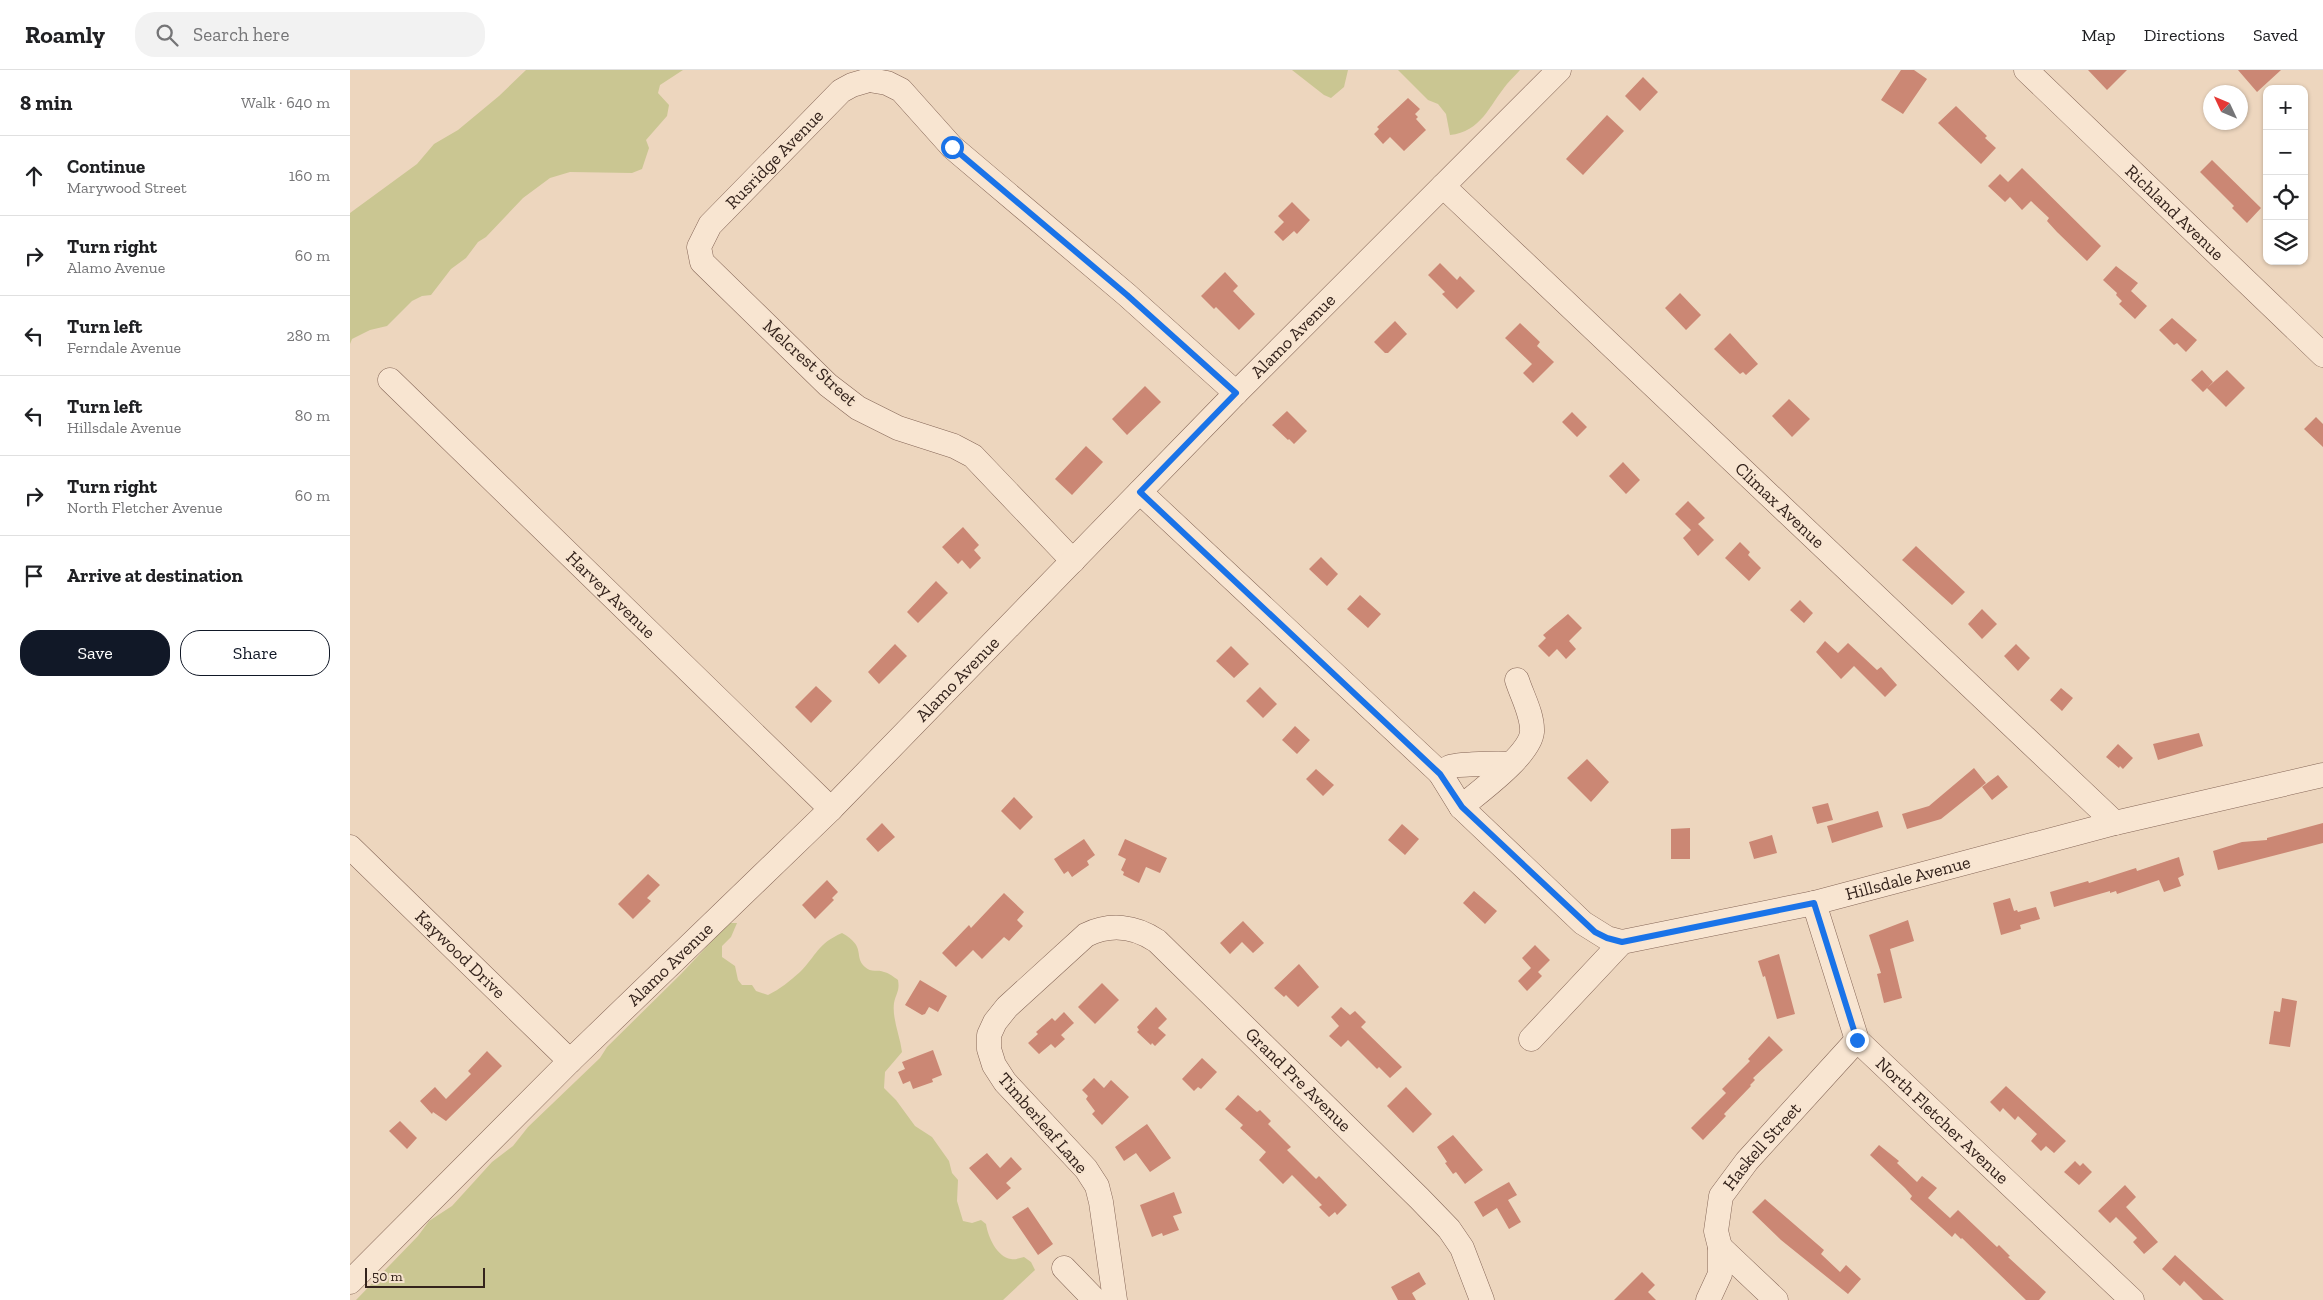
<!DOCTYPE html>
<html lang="en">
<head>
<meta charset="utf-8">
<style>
	:root { --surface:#fff; --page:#f2f2f2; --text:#202124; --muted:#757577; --line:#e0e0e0; --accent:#111827 }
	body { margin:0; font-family:"Zilla Slab",serif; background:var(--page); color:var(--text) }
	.controls { position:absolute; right:15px; top:15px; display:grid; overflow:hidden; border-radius:10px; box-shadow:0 1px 4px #0004 }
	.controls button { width:45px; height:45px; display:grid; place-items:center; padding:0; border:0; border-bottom:1px solid var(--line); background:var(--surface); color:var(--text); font:25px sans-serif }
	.compass { position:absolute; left:1853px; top:15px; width:45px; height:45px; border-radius:50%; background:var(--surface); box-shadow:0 1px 4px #0004; rotate:314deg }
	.scale { position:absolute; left:15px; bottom:12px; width:120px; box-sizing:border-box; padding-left:5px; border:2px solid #34231c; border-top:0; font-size:14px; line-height:18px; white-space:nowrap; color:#34231c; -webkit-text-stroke:4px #f5e2cd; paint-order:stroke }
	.stop { position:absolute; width:15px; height:15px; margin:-11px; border:4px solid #1a73e8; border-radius:50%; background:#fff }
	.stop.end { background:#1a73e8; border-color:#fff; box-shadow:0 1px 5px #0008 }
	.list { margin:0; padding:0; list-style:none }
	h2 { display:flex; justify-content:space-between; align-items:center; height:65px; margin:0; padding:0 20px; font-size:21px }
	h2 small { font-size:16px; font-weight:400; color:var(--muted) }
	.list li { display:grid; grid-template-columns:32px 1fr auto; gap:15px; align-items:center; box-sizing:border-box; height:80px; padding:0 20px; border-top:1px solid var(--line) }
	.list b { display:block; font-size:19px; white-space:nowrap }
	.list p { margin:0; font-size:16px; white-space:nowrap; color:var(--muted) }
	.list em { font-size:16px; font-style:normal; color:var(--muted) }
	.actions { display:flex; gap:10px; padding:15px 20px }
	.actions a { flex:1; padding:11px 0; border:1px solid var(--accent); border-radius:20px; text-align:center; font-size:18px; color:var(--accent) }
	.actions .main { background:var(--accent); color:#fff }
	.icon { flex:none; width:28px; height:28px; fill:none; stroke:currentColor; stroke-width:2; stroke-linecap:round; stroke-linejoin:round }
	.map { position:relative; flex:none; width:1973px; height:1230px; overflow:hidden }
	header { display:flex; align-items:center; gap:30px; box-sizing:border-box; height:70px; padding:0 25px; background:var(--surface); border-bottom:1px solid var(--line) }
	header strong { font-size:24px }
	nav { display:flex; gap:28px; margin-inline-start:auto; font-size:18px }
	.search { width:350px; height:45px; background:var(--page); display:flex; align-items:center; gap:12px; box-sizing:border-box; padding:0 18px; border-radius:20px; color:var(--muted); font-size:19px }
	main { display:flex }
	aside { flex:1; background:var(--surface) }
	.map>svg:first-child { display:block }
	.green { fill:#cac692 }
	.building { fill:#cb8774 }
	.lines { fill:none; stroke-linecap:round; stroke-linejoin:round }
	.minor-casing { stroke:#856657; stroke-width:25 }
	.minor { stroke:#f8e5d1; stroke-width:24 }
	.route { stroke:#1a73e8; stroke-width:6 }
	.labels { text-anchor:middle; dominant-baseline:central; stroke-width:4; stroke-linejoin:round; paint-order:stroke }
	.street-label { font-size:18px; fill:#34231c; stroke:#f5e2cd }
</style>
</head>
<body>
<header>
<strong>Roamly</strong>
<div class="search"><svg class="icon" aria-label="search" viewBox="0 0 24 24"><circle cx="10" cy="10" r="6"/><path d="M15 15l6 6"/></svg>Search here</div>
<nav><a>Map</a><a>Directions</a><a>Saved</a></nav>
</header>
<main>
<aside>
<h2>8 min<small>Walk · 640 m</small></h2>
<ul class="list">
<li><svg class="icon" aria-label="ahead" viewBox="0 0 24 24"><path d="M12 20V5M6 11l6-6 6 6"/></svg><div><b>Continue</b><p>Marywood Street</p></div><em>160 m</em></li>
<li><svg class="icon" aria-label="right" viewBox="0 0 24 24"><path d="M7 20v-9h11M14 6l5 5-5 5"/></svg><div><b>Turn right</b><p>Alamo Avenue</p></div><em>60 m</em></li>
<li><svg class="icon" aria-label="left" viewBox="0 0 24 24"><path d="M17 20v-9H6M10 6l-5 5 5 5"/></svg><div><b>Turn left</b><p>Ferndale Avenue</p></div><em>280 m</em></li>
<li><svg class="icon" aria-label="left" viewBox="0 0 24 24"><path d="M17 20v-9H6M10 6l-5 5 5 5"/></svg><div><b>Turn left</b><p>Hillsdale Avenue</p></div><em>80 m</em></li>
<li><svg class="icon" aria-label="right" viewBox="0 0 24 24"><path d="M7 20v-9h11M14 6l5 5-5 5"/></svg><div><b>Turn right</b><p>North Fletcher Avenue</p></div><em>60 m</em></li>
<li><svg class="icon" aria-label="arrive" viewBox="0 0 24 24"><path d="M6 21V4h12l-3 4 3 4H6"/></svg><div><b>Arrive at destination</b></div></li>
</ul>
<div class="actions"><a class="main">Save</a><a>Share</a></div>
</aside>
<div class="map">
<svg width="1973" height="1230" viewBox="0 0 1973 1230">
	<rect width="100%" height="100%" fill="#edd6be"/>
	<path class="green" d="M176 0H333L310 15 308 23 319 35 317 46 296 70 299 78 292 99 282 103 220 102 200 108 173 128 136 167 128 172 116 188 101 199 81 225 72 226 62 231 37 256 20 260 2 269 0 274V143L67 94 84 74 108 60 149 26Z
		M942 0H998L994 17 981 28 974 25Z
		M1048 0H1170C1166 5 1161 9 1157 14 1139 36 1131 62 1100 65L1096 44 1088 34 1078 30Z
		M379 853H387L381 867 372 876V887L385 896 388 910 392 915H402L406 921 418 925C430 919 440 911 450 902 467 885 467 874 492 863 517 877 503 886 515 897 521 903 528 899 534 902 539 903 544 907 548 910 550 921 546 923 544 933 542 949 550 966 552 982L535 1002 534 1018 546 1030 565 1056 582 1067 599 1091 602 1103 608 1110 607 1131 613 1151 622 1153 631 1150 636 1154C638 1167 647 1187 661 1189 665 1190 670 1188 674 1187L681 1192 685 1200 653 1230H6L68 1166 79 1151 102 1136 142 1092 163 1076 178 1057 250 988 257 977 331 904Z"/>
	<path class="building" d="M1551 0H1564L1577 9 1553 44 1531 30Z
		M1738 0H1777L1757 20Z
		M1888 0H1931L1907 22Z
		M1293 7 1308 22 1290 41 1275 26Z
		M1058 28 1070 39 1065 44 1068 47 1066 49 1076 60 1054 81 1040 67 1033 74 1024 64 1029 59 1027 57Z
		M1606 36 1637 66 1635 68 1646 78 1631 94 1588 53Z
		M1257 45 1274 61 1233 105 1216 89Z
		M1862 90 1911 138 1897 153 1882 138 1884 136 1850 102Z
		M1672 98 1751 176 1737 191 1707 162 1697 151 1699 148 1681 131 1672 140 1660 127 1655 132 1638 116 1650 104 1658 112Z
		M942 132 960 150 947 164 944 161 933 171 924 162 934 152 928 146Z
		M1090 193 1107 210 1110 206 1125 221 1107 239 1092 224 1095 222 1078 205Z
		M1766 196 1788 213 1781 221 1797 236 1785 249 1769 234 1772 231 1766 225 1767 223 1753 210Z
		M875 202 888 216 883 221 905 244 889 260 866 237 864 239 851 226Z
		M1330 223 1351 245 1336 260 1315 238Z
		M1822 248 1847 270 1836 282 1827 273 1824 275 1809 260Z
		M1045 251 1057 264 1038 283H1035L1024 272Z
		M1170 253 1190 272 1187 276 1204 292 1183 313 1173 303 1182 294 1155 268Z
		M1380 263 1408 294 1396 305 1393 302 1390 304 1364 279Z
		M1852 300 1863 312 1853 322 1841 310Z
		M1877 300 1895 318 1876 337 1857 318Z
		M795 316 811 332 777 365 762 349Z
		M1439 329 1460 349 1442 367 1422 346Z
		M937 341 957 361 944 374 939 369 938 370 922 355Z
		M1222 342 1237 357 1227 367 1212 352Z
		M1966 347 1973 354V377L1954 359Z
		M736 376 753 392 722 425 705 409Z
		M1273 392 1290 410 1276 424 1259 406Z
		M1338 431 1355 448 1348 454 1364 470 1348 486 1333 468 1341 460 1325 444Z
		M613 457 629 475 624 480 631 488 620 499 612 490 608 494 592 477Z
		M1390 472 1400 482 1398 485 1411 498 1399 511 1375 488Z
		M1566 476 1615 522 1602 535 1552 490Z
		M971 487 988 504 977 516 959 499Z
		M586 511 598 523 568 553 557 542Z
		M1010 525 1031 544 1018 558 997 539Z
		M1450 530 1463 543 1454 553 1440 540Z
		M1632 539 1647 554 1632 569 1618 554Z
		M1218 544 1232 558 1219 571 1226 579 1216 589 1207 579 1199 587 1188 576 1196 568 1193 565Z
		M1475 571 1488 583 1498 573 1527 600 1531 597 1547 615 1535 627 1504 596 1491 609 1466 582Z
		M545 574 557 586 529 614 518 602Z
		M1666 574 1680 588 1668 601 1654 586Z
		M881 576 899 594 884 608 866 591Z
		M466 616 482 631 461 653 445 637Z
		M910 617 927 634 913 648 896 631Z
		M1711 618 1723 628 1712 641 1700 630Z
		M945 656 960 670 947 684 932 670Z
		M1849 663 1853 676 1808 690 1803 674Z
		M1768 674 1783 688 1773 699 1770 696 1769 698 1756 687Z
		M1237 689 1259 712 1241 732 1217 708Z
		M1624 698 1636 713 1591 749 1557 759 1552 744 1579 736Z
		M966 699 984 715 973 726 956 709Z
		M1648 705 1658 717 1642 730 1632 717Z
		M664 727 683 747 670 760 651 741Z
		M1478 733 1483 750 1467 754 1462 737Z
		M1528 741 1533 757 1482 773 1477 756Z
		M532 753 545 767 528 782 516 769Z
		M1973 753V773L1868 800 1863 781 1892 772 1917 770V768Z
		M1052 754 1069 769 1055 785 1038 770Z
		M1340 758V789H1321V759Z
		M1422 765 1427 783 1404 789 1399 772Z
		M734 769 745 785 737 791 739 795 722 807 718 801 714 804 704 789Z
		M775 769 817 788 810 803 796 797 789 813 773 805 774 802 771 800 776 789 768 785Z
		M1829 787 1834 805 1828 808 1831 816 1814 822 1809 810 1767 824 1766 821 1760 823V821L1704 837 1700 822 1738 811 1739 813 1786 798 1787 801Z
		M298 804 310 815 297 828 301 831 283 849 268 834Z
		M477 810 488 822 482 828 484 830 465 849 452 835Z
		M1124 821 1147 841 1135 854 1113 833Z
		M654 823 674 842 667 850 673 856 659 871 654 867 632 889 623 880 606 897 592 883 619 855 621 858Z
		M1660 828 1664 841 1667 840 1668 842 1686 837 1690 849 1670 855 1671 859 1651 865 1643 833Z
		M1558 850 1564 871 1540 879 1552 928 1534 933 1527 904 1531 903 1519 865Z
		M893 851 914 873 903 883 892 872 880 884 870 873Z
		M1185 875 1200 890 1188 902 1192 906 1177 921 1168 911 1181 898 1172 888Z
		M1429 884 1445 944 1427 949 1415 906 1413 907 1408 891Z
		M949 894 969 917 948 937 936 925 934 927 924 918Z
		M570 910 597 926 588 942 579 937 575 944 572 945 555 935Z
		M752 913 769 930 745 954 728 937Z
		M1932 928 1947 931 1940 977 1919 974 1924 941 1930 942Z
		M806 937 817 949 808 958 816 965 805 976 802 973 801 975 787 962 789 960 787 957Z
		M991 937 1000 945 1005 941 1016 952 1011 957 1052 997 1040 1008 1029 997 1027 999 998 970 991 977 979 966 989 956 981 947Z
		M714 942 724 953 711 965 715 969 705 978 701 974 689 984 678 973 688 964 686 962 702 948 705 951Z
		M1419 966 1433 980 1403 1008 1405 1010 1400 1015 1401 1016 1374 1044 1376 1046 1353 1070 1341 1058 1376 1023 1372 1019 1400 991 1398 989Z
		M583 980 592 1005 582 1009 583 1012 563 1019 560 1011 553 1014 548 1002 555 999 552 992Z
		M137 981 152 996 96 1051 83 1042 82 1044 70 1031 85 1017 96 1029 121 1004 118 1001Z
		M852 988 867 1002 851 1019 848 1017 844 1021 832 1009Z
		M744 1008 754 1018 761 1010 779 1027 752 1055 742 1044 745 1041 736 1029 738 1026 732 1020Z
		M1656 1016 1716 1071 1704 1083 1696 1076 1691 1081 1681 1071 1687 1064 1668 1046 1665 1050 1653 1038 1650 1042 1640 1032Z
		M1056 1017 1082 1044 1063 1063 1037 1036Z
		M888 1025 907 1042 910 1040 921 1051 918 1054 941 1077 937 1080 966 1109 969 1106 997 1135 987 1145 985 1142 979 1147 969 1137 972 1135 942 1105 933 1114 909 1090 916 1082 890 1058 893 1055 875 1039Z
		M50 1051 67 1068 57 1079 39 1061Z
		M797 1054 821 1088 800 1102 786 1083 774 1091 765 1077Z
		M1103 1065 1133 1100 1115 1114 1106 1102 1103 1104 1095 1093 1097 1092 1087 1077Z
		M1529 1075 1549 1091 1547 1093 1567 1112 1572 1106 1587 1118 1578 1128 1600 1148 1608 1140 1647 1177 1649 1175 1660 1186 1658 1187 1696 1222 1689 1230H1676L1612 1168 1611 1169 1605 1163 1602 1167 1560 1129 1562 1126 1555 1118 1520 1085Z
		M637 1083 650 1098 661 1087 672 1099 656 1113 661 1118 647 1130 619 1098Z
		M1725 1091 1730 1096 1733 1093 1742 1102 1729 1115 1714 1102Z
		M1159 1112 1167 1125 1158 1130 1171 1152 1159 1159 1147 1138 1133 1147 1124 1132Z
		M1775 1115 1786 1127 1776 1137 1808 1172 1794 1184 1783 1172 1787 1168 1766 1147 1760 1153 1748 1141Z
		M824 1122 832 1143 823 1146 829 1160 813 1166 812 1163 802 1167 790 1135Z
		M1415 1129 1474 1180 1471 1184 1490 1202 1496 1195 1511 1209 1498 1224 1431 1170 1402 1142Z
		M678 1137 703 1174 688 1185 662 1147Z
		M1825 1185 1874 1230H1853L1834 1211 1830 1216 1812 1199Z
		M1069 1202 1076 1214 1062 1223 1066 1230H1048L1041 1217Z
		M1292 1202 1305 1215 1298 1222 1306 1230H1264Z"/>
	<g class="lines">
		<g class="minor-casing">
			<g id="minor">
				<path id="s1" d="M1676 0 1973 285"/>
				<path id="s2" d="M1093 116 1765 753"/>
				<path id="s3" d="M40 310 481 739"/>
				<path d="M790 422 1090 703 1111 737 1233 853 1257 868 1272 872"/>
				<path id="s4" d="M723 491 623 386 604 376 548 358 508 338 478 315 352 192 349 177 360 155 491 21 502 15 519 10 537 13 551 20 602 77 777 225 886 323"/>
				<path d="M1090 703C1093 701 1097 698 1100 697 1106 694 1152 693 1160 694"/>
				<path d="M1111 737C1129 722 1180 685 1182 662 1183 645 1172 626 1167 610"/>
				<path id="s5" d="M0 777 220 991"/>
				<path id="s6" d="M1464 833 1507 970 1782 1230"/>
				<path id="s7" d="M1181 969 1272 872 1464 833 1765 753 1973 705"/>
				<path d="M1370 1177 1426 1230"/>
				<path d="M714 1198 745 1230"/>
				<path id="s8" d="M0 1212 220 991 481 739 886 323 1209 0"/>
				<path id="s9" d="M765 1230 751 1132 747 1116 736 1099 655 1012 644 995 639 979V965L645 952 657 937 736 865C760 853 785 856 807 871L1069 1128 1099 1159 1112 1178 1132 1230"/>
				<path id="s10" d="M1358 1230 1370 1204V1177L1366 1161 1371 1126 1397 1091 1507 970"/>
			</g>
		</g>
		<use href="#minor" class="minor"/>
	</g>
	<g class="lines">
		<path class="route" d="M602 77 777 225 886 323 790 422 1090 704 1112 737 1245 862 1257 868 1272 872 1464 833 1507 970"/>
	</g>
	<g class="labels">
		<g class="street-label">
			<text stroke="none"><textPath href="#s4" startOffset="616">Rusridge Avenue</textPath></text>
			<text stroke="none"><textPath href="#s1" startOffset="206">Richland Avenue</textPath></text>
			<text stroke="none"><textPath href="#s8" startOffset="1336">Alamo Avenue</textPath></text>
			<text transform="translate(460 293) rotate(42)">Melcrest Street</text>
			<text stroke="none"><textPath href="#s2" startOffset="464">Climax Avenue</textPath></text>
			<text stroke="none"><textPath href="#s3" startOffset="308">Harvey Avenue</textPath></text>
			<text stroke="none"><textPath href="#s8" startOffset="856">Alamo Avenue</textPath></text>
			<text stroke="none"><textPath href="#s7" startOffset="426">Hillsdale Avenue</textPath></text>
			<text stroke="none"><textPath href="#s5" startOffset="154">Kaywood Drive</textPath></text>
			<text stroke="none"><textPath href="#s8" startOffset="451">Alamo Avenue</textPath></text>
			<text stroke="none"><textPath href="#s9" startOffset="719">Grand Pre Avenue</textPath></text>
			<text stroke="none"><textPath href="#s6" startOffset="261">North Fletcher Avenue</textPath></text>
			<text transform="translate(693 1053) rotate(49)">Timberleaf Lane</text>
			<text stroke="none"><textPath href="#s10" startOffset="172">Haskell Street</textPath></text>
		</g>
	</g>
</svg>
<div class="controls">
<button>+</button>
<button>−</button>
<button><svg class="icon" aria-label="locate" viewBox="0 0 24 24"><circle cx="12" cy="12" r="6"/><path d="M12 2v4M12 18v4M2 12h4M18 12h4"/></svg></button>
<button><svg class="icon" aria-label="layers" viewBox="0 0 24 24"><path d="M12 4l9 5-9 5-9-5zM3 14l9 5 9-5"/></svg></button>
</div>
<svg class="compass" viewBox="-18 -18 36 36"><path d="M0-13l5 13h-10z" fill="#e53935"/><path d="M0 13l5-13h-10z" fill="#757577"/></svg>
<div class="scale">50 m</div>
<div class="stop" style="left:602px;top:77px"></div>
<div class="stop end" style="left:1507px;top:970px"></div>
</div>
</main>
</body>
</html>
